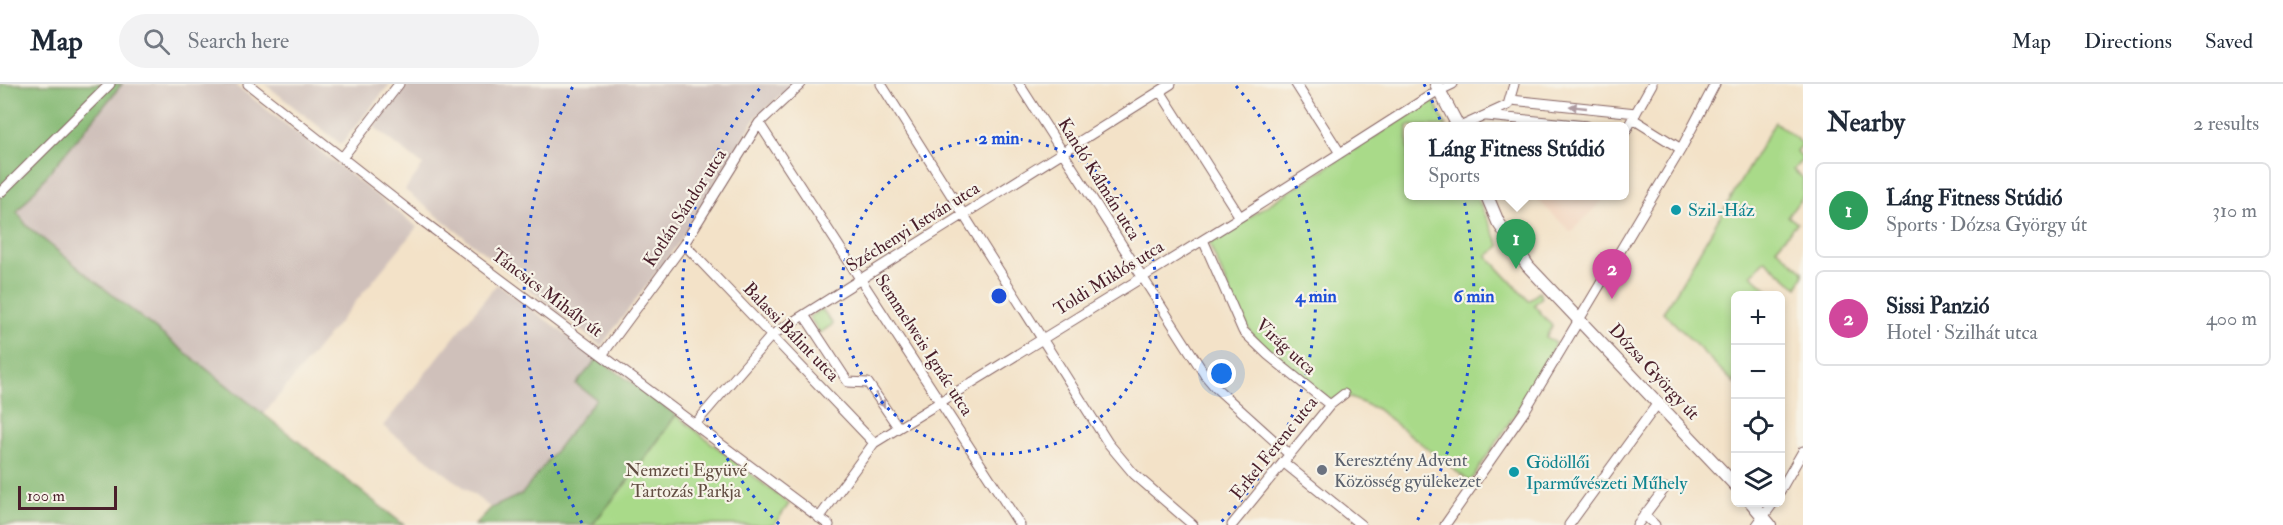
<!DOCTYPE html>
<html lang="en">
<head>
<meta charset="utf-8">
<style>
	:root { --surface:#fff; --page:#f2f2f3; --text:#1f2937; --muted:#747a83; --line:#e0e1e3; --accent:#7c3aed }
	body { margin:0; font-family:"IM FELL Double Pica",serif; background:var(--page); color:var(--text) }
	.controls { position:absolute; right:18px; bottom:18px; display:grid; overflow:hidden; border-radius:9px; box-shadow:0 3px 9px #0003 }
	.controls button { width:54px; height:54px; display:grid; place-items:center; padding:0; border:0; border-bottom:2px solid var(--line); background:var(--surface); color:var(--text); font:30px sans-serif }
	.scale { position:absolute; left:18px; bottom:15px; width:99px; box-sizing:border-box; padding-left:6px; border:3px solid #4a1f2b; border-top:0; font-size:16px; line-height:21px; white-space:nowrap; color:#4a1f2b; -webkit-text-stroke:4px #f7f3e8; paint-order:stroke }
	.you { position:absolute; left:1222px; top:290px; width:21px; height:21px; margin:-15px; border:4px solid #fff; border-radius:50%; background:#1a73e8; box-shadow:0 0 0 9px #1a73e833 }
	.badge { display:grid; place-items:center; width:39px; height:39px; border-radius:50%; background:var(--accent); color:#fff; font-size:20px; font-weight:700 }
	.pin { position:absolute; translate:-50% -50px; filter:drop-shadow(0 2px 3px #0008) }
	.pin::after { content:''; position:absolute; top:32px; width:21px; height:18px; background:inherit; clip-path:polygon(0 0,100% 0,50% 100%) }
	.popup { position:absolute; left:1404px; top:38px; width:225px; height:78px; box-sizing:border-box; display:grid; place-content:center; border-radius:9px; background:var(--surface); filter:drop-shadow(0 2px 4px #0005); font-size:20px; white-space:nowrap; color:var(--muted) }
	.popup b { font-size:22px; color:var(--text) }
	.popup::after { content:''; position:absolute; left:50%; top:100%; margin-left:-12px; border:12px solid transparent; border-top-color:var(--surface) }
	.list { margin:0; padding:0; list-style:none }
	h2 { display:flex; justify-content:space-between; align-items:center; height:78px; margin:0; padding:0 24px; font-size:26px }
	h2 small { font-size:20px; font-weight:400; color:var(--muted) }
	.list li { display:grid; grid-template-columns:39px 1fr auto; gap:18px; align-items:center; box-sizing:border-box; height:96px; margin:0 12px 12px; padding:0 12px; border:2px solid var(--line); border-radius:9px }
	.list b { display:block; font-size:22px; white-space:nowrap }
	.list p { margin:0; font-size:20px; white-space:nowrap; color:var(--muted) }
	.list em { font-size:20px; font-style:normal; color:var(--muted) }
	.icon { flex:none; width:33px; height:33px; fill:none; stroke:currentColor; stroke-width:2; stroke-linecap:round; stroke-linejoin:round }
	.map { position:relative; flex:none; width:1803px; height:441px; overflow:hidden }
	header { display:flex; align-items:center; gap:36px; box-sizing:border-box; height:84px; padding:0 30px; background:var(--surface); border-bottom:2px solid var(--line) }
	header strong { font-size:28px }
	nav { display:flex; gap:33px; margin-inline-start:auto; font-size:21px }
	.search { width:420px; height:54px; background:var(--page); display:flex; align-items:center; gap:15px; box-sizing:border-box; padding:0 21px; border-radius:33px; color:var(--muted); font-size:22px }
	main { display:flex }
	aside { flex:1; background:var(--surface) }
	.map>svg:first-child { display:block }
	.built { fill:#f2d4be }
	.industrial { fill:#cfc0ba }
	.green { fill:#a9da89; stroke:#7a7c5a; stroke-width:1.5 }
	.forest { fill:#86ba75; stroke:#686c50; stroke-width:1.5 }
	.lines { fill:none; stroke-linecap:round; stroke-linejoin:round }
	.minor-casing { stroke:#856362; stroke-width:11 }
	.major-casing { stroke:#856362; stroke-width:14 }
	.minor { stroke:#fff; stroke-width:9 }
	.major { stroke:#fff; stroke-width:12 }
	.oneway { fill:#ae9aa0 }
	.ring { fill:none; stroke:#1d4ed8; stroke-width:3; stroke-dasharray:3 6 }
	.culture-dot { fill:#0f9aa8; stroke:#f7f3e8; stroke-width:2 }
	.worship-dot { fill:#6b7280; stroke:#f7f3e8; stroke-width:2 }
	.labels { text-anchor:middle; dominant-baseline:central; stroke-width:4.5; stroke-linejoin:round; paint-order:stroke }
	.street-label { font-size:18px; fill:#4a1f2b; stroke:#f7f3e8 }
	.culture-label { font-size:18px; fill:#0d838f; stroke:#f7f3e8; text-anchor:start }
	.worship-label { font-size:18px; fill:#5b616d; stroke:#f7f3e8; text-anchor:start }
	.park-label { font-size:18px; fill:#624e42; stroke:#f7f3e8 }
	.centre { fill:#1d4ed8; stroke:#f7f3e8; stroke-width:3 }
	.ring-label { font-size:18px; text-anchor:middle; font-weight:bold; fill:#1d4ed8; stroke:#f7f3e8; stroke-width:4.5; stroke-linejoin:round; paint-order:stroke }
</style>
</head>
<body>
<header>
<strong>Map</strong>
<div class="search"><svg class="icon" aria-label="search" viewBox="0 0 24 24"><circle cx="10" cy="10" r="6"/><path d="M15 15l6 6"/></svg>Search here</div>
<nav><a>Map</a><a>Directions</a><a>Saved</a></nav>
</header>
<main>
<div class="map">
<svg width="1803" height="441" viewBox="0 0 1803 441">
	<rect width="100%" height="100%" fill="#f7f3e8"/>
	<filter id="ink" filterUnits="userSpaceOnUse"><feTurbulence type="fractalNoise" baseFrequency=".0167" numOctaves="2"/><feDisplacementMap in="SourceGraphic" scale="12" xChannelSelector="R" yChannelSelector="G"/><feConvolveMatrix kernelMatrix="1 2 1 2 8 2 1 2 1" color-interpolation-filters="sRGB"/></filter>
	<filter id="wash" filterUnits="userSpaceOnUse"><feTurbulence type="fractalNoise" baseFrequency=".008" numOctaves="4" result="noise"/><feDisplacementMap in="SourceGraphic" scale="24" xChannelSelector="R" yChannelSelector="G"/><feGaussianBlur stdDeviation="1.35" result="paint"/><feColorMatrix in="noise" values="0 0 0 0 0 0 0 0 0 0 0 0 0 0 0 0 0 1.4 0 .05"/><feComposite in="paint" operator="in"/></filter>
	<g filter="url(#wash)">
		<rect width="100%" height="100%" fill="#f3e2c8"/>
		<path class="built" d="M1534 112H1607L1571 148Z"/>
		<path class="industrial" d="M122 0H234L417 143 263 331 27 142 17 128Z
			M265 0H390L341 60Z
			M408 0H795L756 33 680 157 601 262 405 106 423 81 374 43Z
			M497 200 598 274 577 300 596 315 522 410 491 424 383 342Z"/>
		<path class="green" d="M1433 15 1446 42H1408V112H1476L1500 162 1487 172 1529 217 1539 208 1542 213 1534 221 1552 242 1546 253 1556 259 1521 321 1470 398 1377 325 1346 312 1330 316 1253 252 1234 218 1209 159Z
			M1775 38 1803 60 1797 67 1803 75 1793 86 1803 94V112L1788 132 1797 139 1776 164 1803 187V193L1797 203 1765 176 1751 191 1774 211 1736 212 1735 300 1663 228 1672 215Z
			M822 225 833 240 820 249 809 233Z
			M676 331 789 420 774 441H592L639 383Z"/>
		<path class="forest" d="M0 0H122L17 128 27 142 100 201 404 441H0Z
			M598 274 676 331 639 383 592 441H475L491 424 522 410 596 315 576 300Z"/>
	</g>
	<g filter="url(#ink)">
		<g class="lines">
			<g class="minor-casing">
				<path id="minor" d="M248 0 420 135 829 441
					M881 0 1108 359 1134 390 1193 441
					M1019 0 1205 291 1216 304 1289 370
					M1296 0 1340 69
					M1160 7 1240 133
					M1511 16 1636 29
					M1487 32 1587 42
					M1633 35 1681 65
					M759 39 1020 441
					M1462 42 1508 21 1514 0
					M1624 50 1652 0
					M342 74 399 0
					M0 109 110 0
					M1203 156 1243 247 1268 271 1330 321
					M684 160 874 359
					M804 231 848 298 868 299 898 343
					M602 271 684 160 759 39 801 0
					M695 340 772 251 1171 0
					M1283 378 1361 441
					M1780 407 1803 367
					M1644 431 1655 441
					M819 434 874 359 1240 133 1434 9 1453 0
					M1232 441 1330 321 1344 310
					M1445 441 1524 328 1681 65 1715 0
					M1569 441 1658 319
					M1637 441 1665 404
					M1757 441 1774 418"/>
			</g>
			<g class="major-casing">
				<path id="major" d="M1436 0 1458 42
					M1487 112 1498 138 1528 182 1736 402
					M1751 418 1770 441"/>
			</g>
			<use href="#minor" class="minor"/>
			<use href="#major" class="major"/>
		</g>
		<defs><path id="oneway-solid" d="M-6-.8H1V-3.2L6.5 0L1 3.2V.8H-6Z" transform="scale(1.5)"/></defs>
		<g class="oneway">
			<use href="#oneway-solid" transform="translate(1578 23) rotate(-174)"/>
			<use href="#oneway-solid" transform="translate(880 316) rotate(57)"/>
		</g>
	</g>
	<g class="ring">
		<circle cx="999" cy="212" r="158"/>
		<path d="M779 440A317 317 0 0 1 762 2M1236 2A317 317 0 0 1 1219 440"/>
		<path d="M582 439A475 475 0 0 1 574 0M1424 0A475 475 0 0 1 1416 439"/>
	</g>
	<g class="culture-dot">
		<circle cx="1676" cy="126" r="6"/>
		<circle cx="1514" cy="388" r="6"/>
	</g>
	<circle class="worship-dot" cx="1322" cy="386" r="6"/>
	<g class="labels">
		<g class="street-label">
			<text transform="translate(1099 95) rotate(58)">Kandó Kálmán utca</text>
			<text transform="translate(685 124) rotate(-57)">Kotlán Sándor utca</text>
			<text transform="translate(913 143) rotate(-32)">Széchenyi István utca</text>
			<text transform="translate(1109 194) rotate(-32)">Toldi Miklós utca</text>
			<text transform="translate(547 209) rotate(37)">Táncsics Mihály út</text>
			<text transform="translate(791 248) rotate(46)">Balassi Bálint utca</text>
			<text transform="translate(924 261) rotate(57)">Semmelweis Ignác utca</text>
			<text transform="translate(1286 263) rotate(42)">Virág utca</text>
			<text transform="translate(1654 288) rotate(47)">Dózsa György út</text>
			<text transform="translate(1274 364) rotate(-51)">Erkel Ferenc utca</text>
		</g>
		<g class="culture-label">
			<text x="1688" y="126">Szil-Ház</text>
			<text x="1526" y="378">Gödöllői<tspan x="1526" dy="21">Iparművészeti Műhely</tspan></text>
		</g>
		<g class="worship-label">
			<text x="1334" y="376">Keresztény Advent<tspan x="1334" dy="21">Közösség gyülekezet</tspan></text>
		</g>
		<g class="park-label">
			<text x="686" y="386">Nemzeti Együvé<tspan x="686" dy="21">Tartozás Parkja</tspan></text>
		</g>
	</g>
	<circle cx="999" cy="212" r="9" class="centre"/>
	<g class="ring-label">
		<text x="999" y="60">2 min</text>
		<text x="1316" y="218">4 min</text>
		<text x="1474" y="218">6 min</text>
	</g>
</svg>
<div class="controls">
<button>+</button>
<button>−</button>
<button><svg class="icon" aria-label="locate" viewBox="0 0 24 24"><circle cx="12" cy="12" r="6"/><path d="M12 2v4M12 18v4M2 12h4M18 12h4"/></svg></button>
<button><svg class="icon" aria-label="layers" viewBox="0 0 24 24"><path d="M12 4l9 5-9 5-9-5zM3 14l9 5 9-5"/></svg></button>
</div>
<div class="scale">100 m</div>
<div class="you"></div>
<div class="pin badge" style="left:1516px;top:185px;background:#2e9e5b">1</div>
<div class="popup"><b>Láng Fitness Stúdió</b>Sports</div>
<div class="pin badge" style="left:1612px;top:215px;background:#d1479c">2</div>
</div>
<aside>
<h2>Nearby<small>2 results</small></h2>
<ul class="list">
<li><span class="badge" style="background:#2e9e5b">1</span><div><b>Láng Fitness Stúdió</b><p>Sports · Dózsa György út</p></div><em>310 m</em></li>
<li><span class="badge" style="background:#d1479c">2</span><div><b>Sissi Panzió</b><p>Hotel · Szilhát utca</p></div><em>400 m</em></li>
</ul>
</aside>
</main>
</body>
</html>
